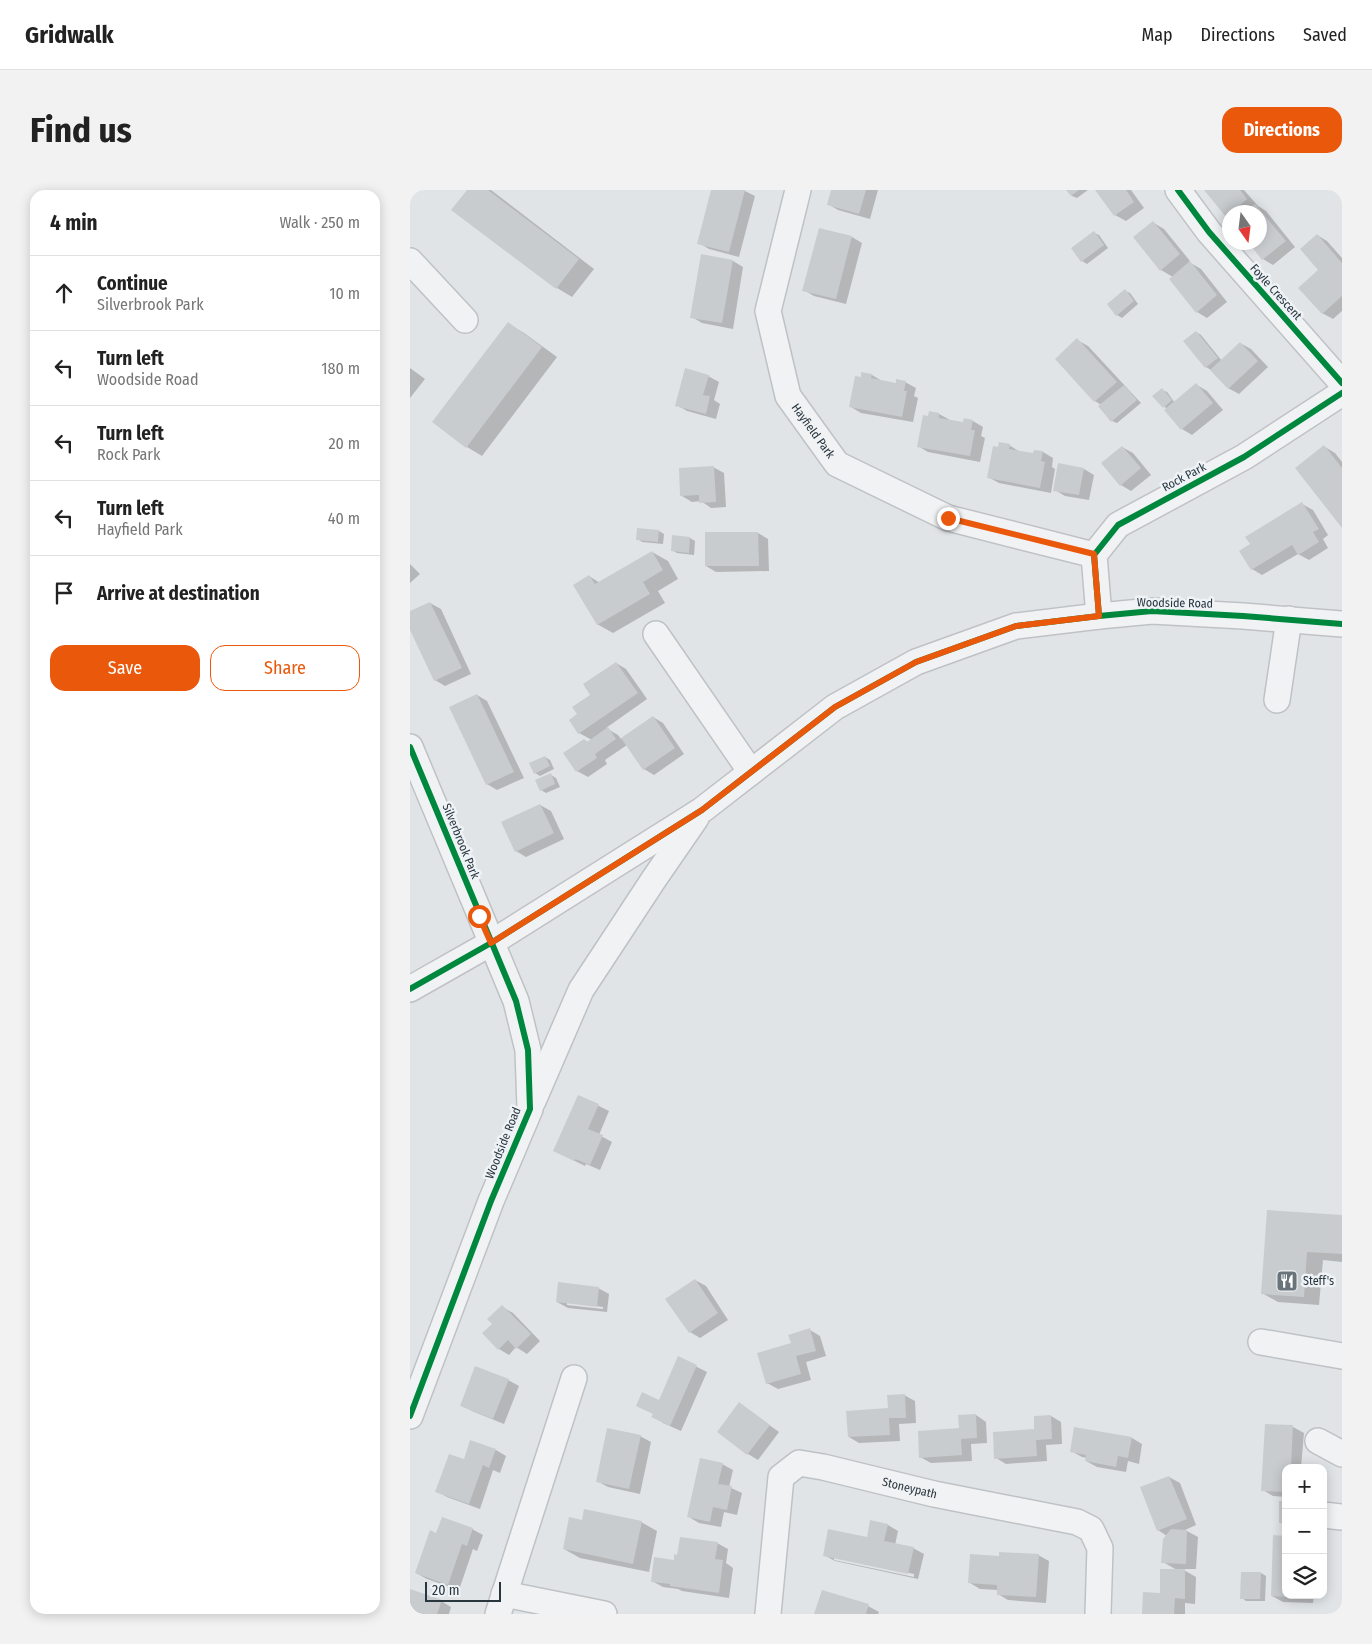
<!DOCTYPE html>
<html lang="en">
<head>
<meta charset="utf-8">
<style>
	:root { --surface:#fff; --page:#f2f2f2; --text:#222; --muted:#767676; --line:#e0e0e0; --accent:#ea580c }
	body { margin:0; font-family:"Fira Sans Condensed",sans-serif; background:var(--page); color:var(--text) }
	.controls { position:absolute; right:15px; bottom:15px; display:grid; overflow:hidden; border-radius:10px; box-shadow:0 2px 12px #0003 }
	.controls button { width:45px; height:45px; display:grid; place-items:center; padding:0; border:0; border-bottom:1px solid var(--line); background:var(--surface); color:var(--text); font:25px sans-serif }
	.compass { position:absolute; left:812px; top:15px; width:45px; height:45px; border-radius:50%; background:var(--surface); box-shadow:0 2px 12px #0003; rotate:166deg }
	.scale { position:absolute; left:15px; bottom:12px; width:76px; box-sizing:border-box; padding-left:5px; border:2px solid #283640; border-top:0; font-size:14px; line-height:18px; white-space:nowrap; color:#283640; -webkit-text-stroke:4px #eff3f6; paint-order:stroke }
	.stop { position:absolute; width:15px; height:15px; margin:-11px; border:4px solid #ea580c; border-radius:50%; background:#fff }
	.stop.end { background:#ea580c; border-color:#fff; box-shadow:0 1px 5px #0008 }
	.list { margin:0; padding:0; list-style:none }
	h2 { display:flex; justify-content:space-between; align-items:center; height:65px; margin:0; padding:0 20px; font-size:21px }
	h2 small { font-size:16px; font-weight:400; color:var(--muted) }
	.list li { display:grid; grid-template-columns:32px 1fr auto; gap:15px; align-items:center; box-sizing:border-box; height:75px; padding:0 20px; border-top:1px solid var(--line) }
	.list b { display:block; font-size:19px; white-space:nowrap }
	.list p { margin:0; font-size:16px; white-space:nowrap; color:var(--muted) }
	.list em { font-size:16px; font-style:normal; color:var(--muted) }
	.actions { display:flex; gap:10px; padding:15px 20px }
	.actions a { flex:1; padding:11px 0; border:1px solid var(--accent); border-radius:15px; text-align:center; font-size:18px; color:var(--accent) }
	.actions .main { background:var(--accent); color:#fff }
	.icon { flex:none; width:28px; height:28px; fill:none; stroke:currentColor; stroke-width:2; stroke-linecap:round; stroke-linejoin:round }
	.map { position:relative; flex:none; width:932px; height:1424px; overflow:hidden; border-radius:15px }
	header { display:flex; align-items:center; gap:30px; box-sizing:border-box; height:70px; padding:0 25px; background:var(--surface); border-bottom:1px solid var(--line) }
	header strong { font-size:24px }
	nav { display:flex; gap:28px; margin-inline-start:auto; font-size:18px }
	.intro { display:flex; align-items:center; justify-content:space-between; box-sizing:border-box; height:120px; padding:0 30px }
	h1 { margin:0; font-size:35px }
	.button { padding:12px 22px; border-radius:15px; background:var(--accent); color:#fff; font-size:18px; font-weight:700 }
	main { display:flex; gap:30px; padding:0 30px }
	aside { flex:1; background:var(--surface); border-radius:15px; box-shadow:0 2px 12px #0003 }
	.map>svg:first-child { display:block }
	.shadow { fill:#0003; fill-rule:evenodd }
	.building { fill:#c9cccf }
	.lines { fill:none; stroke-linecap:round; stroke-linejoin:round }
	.minor-casing { stroke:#bfc2c5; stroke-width:28 }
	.minor { stroke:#f1f2f3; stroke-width:25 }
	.cycleway-casing { stroke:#eff3f6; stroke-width:9 }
	.cycleway { stroke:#00873e; stroke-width:6 }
	.route { stroke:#ea580c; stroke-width:6 }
	.labels { text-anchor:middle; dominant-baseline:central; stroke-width:5; stroke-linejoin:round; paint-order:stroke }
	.street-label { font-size:12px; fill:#283640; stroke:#eff3f6 }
	.poi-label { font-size:12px; fill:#283640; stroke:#eff3f6; text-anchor:start }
</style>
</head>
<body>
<header>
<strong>Gridwalk</strong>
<nav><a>Map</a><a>Directions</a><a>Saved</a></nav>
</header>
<div class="intro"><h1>Find us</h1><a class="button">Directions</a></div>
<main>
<aside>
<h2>4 min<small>Walk · 250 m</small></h2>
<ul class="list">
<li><svg class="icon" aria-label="ahead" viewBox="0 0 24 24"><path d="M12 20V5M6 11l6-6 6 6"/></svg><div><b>Continue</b><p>Silverbrook Park</p></div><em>10 m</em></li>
<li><svg class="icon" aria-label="left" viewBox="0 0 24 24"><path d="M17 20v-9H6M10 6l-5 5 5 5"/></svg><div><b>Turn left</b><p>Woodside Road</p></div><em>180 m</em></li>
<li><svg class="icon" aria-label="left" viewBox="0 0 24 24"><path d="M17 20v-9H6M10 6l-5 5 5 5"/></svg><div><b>Turn left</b><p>Rock Park</p></div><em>20 m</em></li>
<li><svg class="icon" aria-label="left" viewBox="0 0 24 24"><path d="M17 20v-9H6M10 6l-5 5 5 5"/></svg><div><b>Turn left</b><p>Hayfield Park</p></div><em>40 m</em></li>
<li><svg class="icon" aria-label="arrive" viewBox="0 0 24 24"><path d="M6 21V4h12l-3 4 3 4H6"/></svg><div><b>Arrive at destination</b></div></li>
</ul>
<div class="actions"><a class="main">Save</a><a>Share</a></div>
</aside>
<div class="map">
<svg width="932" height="1424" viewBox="0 0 932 1424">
	<rect width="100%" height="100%" fill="#e1e4e7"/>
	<path class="shadow" d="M58 0H81L184 79 162 107 147 98Z
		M302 0H333L345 6 329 67 299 59 289 53Z
		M422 0H468L460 29 428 20 418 14Z
		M657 0H678L667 8 662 6Z
		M687 0H721L734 18 716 31 705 25Z
		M795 0H834L848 16 856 21 885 57 863 75 853 69 849 52V22H819V27Z
		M744 33 754 39 780 71 779 72 791 79 817 112 797 128 787 122 763 87 751 80Z
		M684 43 689 45 698 58 677 74 672 71Z
		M907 45 917 51 932 68V121L923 129 912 123Z
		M442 47 452 53 436 114 404 106 394 100Z
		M292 66 323 71 333 77 323 139 292 133 282 127Z
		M715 101 720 103 728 114 712 128 707 125Z
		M99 134 114 143 147 167 72 266 57 257Z
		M786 142 791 145 812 171 830 153 841 159 858 177 829 204 818 198 801 180 796 177Z
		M667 150 678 156 731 213 707 233 702 231 691 215 685 211 646 169Z
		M0 178 15 189 0 208Z
		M462 185 472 191 487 194 495 192 506 198 504 206 508 208 503 232 451 223 441 217 452 188Z
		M298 186 309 192 304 210 310 214 306 229 277 221 267 215Z
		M787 195 797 201 813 220 782 245 772 239 757 219 744 206 752 200 757 202 765 213Z
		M520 222 529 224 540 230 554 234 563 231 573 237 571 246 575 248 570 272 518 262 508 256Z
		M599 255 610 262 624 265 625 261 633 262 643 268 642 277 645 279 641 303 589 293 578 287 589 258Z
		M712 257 723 263 741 285 721 301 711 295Z
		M915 257 925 263 932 272V336Z
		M303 277 314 283 316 317 301 318 291 311 282 312 272 306Z
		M674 279 684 285 679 310 655 306 645 300Z
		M892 314 903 320 918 345 913 349 918 358 899 370 888 364 852 385 842 379Z
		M249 341 254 344 253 354 232 352 228 349Z
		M348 343 358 349 359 381 306 382 296 376Z
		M264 346 280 348 285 351 284 365 267 363 262 360Z
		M242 362 258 371 268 389 248 401 255 413 203 443 187 434 179 386 190 393Z
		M0 374 10 384 0 393Z
		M20 413 31 419 61 484 35 496 25 490 0 437V423Z
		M206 473 216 479 237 509 196 538 208 545 211 549 243 527 253 533 274 564 244 585 234 579 217 555 195 570 197 574 178 587 167 581 155 563 174 550 178 552 182 550 169 543V525Z
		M67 505 77 511 114 588 87 600 77 594Z
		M135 567 140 570 144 579 130 586 125 583Z
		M141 585 146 588 150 597 136 603 131 600Z
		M130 615 141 621 154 649 116 667 106 661Z
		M169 906 199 921 189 945 202 952 190 980 176 974 175 976 145 961Z
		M932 1026V1072L913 1070 909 1115 868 1112 852 1103Z
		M285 1090 296 1096 318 1130 290 1148 280 1142Z
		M188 1098 199 1104 197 1122 158 1118 147 1112ZM157 1112 193 1117V1119L157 1115Z
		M92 1117 103 1123 130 1151 117 1164 106 1157 99 1165 89 1159 84 1134Z
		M400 1140 410 1146 416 1166 396 1172 401 1190 368 1199 357 1193Z
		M269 1168 297 1182 271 1241 253 1233 244 1224 228 1216 250 1211Z
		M98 1190 109 1196 94 1234 62 1221 51 1215Z
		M494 1205 505 1211 506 1233 489 1234 490 1251 449 1253 439 1247 479 1220Z
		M330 1214 369 1242 348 1270 338 1264Z
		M566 1225 576 1232 577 1253 561 1254 562 1271 521 1273 510 1267 551 1240Z
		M641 1226 651 1232 652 1254 636 1255 637 1271 596 1274 586 1268 626 1240Z
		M856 1235 883 1237 894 1243 891 1278H876V1307L863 1306 853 1300Z
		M230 1246 241 1252 230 1304 198 1297 187 1291Z
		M722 1248 732 1254 729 1274 718 1271 716 1282 687 1277 676 1271 677 1268 672 1267 661 1261Z
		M86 1260 96 1266 90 1283 83 1280 70 1319 37 1307 27 1301 54 1270Z
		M312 1274 323 1280 319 1297 332 1303 327 1325 314 1322 311 1337 289 1333 279 1327Z
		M759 1287 770 1293 786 1335 775 1340 788 1347 786 1379H772L786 1387 785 1414 775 1413V1424H734L751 1404 767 1380 753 1372 757 1346 748 1340Z
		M173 1331 231 1332 247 1341 239 1382 170 1368 154 1359Z
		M478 1335 488 1341 485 1355 503 1358 514 1364 508 1389 425 1371 414 1365 458 1349ZM424 1367 504 1384V1387L424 1370Z
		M62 1339 73 1345 67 1361 63 1359 49 1400 17 1389 6 1383 27 1344Z
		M307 1353 318 1359 316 1373 323 1378 319 1408 272 1401 268 1399 253 1397 242 1391 265 1371Z
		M628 1365 639 1371 636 1413 598 1410 588 1404V1400L570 1399 560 1393 590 1367Z
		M851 1383 856 1386 855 1411H836L832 1408Z
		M0 1400 31 1411 41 1417 39 1424H0Z
		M904 1405 903 1413 873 1412 862 1406Z
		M458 1416 469 1422 468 1424H406Z"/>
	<path class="building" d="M57 0H78L169 69 146 99 41 20Z
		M301 0H335L319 62 287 54Z
		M421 0H456L449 24 417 15Z
		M656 0H669L661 6Z
		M685 0H716L724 12 704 26Z
		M794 0H830L837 9 816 27Z
		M845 14 876 51 852 70 838 52H849V22H834Z
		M743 31 770 64 750 81 723 47Z
		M409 38 442 46 426 109 392 101Z
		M684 41 694 55 671 72 661 58Z
		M907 44 932 73V106L912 124 888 98 908 80 890 59Z
		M291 64 323 70 312 133 280 128Z
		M780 71 807 105 786 123 759 89Z
		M715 99 724 111 706 126 697 114Z
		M98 132 132 157 56 258 22 232Z
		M786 141 808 168 795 178 773 151Z
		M667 148 707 192 684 212 645 169Z
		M830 152 848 171 818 199 800 180Z
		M275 178 299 185 293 205 300 206 296 224 265 216Z
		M451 182 462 184 461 188 486 193V189L496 191 494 201H497L492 227 439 217 445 186 451 187Z
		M786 193 803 213 771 240 754 220Z
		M714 195 727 210 701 232 688 216Z
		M752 198 762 210 753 218 742 206Z
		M519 221 529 223V228L553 232 554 228 563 230 561 240H565L560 266 507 257 513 225 518 226Z
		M589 252 600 254 599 259 623 263 624 260 633 261 631 271 635 272 630 298 577 288 583 256 588 257Z
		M914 255 932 278V338L885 278Z
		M712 256 731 278 710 296 691 273Z
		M648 273 674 278 669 305 643 301Z
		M304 276 306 312 289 313V305L270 306 269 278Z
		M892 312 909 339 903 342 909 352 888 365 882 355 841 380 829 361 840 354 835 347Z
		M227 338 249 340 248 352 226 350Z
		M295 342H348L349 376H295Z
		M262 345 280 347 279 363 261 361Z
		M242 361 253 380 233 392 240 404 187 435 163 395 179 385 185 394Z
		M20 412 52 478 24 491 0 440V421Z
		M206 472 228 503 168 544 159 530 167 524 162 517 180 505 173 494Z
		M67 504 104 582 76 595 39 517Z
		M243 526 265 558 233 580 211 548Z
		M198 537 206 549 185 564 187 568 166 582 153 563 174 549 177 552Z
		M135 566 140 576 124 584 119 573Z
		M141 583 145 594 130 601 125 590Z
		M130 614 144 643 105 662 91 632Z
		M168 905 189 914 178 939 193 945 180 975 165 969 164 971 143 961Z
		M857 1020 932 1025V1064L897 1062 894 1107 851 1104Z
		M285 1089 308 1123 279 1143 255 1109Z
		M148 1092 189 1097 187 1117 146 1112Z
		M92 1115 121 1144 106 1159 98 1150 88 1160 72 1143 82 1134 77 1129Z
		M400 1138 406 1161 386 1166 391 1184 356 1194 347 1163 381 1153 378 1145Z
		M268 1166 287 1175 260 1236 241 1227 243 1224 226 1216 232 1202 249 1210Z
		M65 1176 99 1189 83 1229 50 1216Z
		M495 1204 496 1228H479L480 1245 438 1247 436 1221 478 1218 477 1205Z
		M329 1212 360 1235 337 1265 307 1242Z
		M566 1224 567 1248 551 1249 552 1265 509 1268 508 1241 549 1238 548 1225Z
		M641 1225 642 1249 626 1250 627 1266 584 1269 583 1242 624 1239V1226Z
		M855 1234 883 1235 881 1278H876V1302L851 1301Z
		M664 1237 722 1247 718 1268 708 1266 706 1277 675 1271 676 1265 660 1262Z
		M197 1238 231 1245 219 1299 186 1292Z
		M60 1250 86 1259 79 1278 73 1275 59 1314 25 1302 39 1264 54 1269Z
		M290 1268 313 1273 308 1294 322 1296 317 1320 303 1317 300 1332 277 1327Z
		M759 1286 777 1329 747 1341 730 1297Z
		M869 1311H876V1334L869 1333Z
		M174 1319 232 1331 223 1374 153 1359 159 1327 172 1330Z
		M32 1327 63 1338 57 1356 52 1354 38 1395 5 1383 20 1340 26 1343Z
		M460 1330 478 1334 474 1351 504 1357 498 1384 413 1366 418 1339 457 1347Z
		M761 1339 777 1340 776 1374 751 1373 753 1349Z
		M863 1345 876 1346V1407L861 1406Z
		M270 1347 308 1352 305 1369 313 1370 309 1403 260 1396V1394L241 1392 244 1367 264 1370V1364L267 1365Z
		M589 1362 629 1364 626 1407 587 1405V1395L558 1393 560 1364 589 1366Z
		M750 1379H775V1409L765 1408 764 1424H732L733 1402 750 1403Z
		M831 1382H851L850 1409H830Z
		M0 1399 32 1410 27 1424H0Z
		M412 1400 459 1414 456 1424H404Z
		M879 1405H893V1407H879Z"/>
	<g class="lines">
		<g class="minor-casing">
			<g id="minor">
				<path id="s1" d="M388 0 358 121 378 206 427 274 538 328 684 365"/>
				<path d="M768 0 799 42 932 193"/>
				<path d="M0 71 55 130"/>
				<path d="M689 426 684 365 708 335 834 267 932 203"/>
				<path d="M246 444 341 582"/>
				<path d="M867 510 879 429"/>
				<path d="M0 557 106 811 118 860 120 919 81 1011 0 1226"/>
				<path d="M0 799 81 753 292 620 425 517 506 472 606 436 689 426 742 421 833 426 932 434"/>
				<path d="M123 911 171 800 244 689 286 628"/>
				<path d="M851 1152 932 1166"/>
				<path d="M908 1251 932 1264"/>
				<path d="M913 1325 932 1327"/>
				<path d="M94 1404 194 1424"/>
				<path d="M88 1424 164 1188"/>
				<path id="s2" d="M358 1424 371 1287 389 1273 413 1277 524 1304 667 1332 681 1339 690 1358 688 1424"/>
			</g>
		</g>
		<use href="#minor" class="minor"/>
		<g class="cycleway-casing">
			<path id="cycleway" d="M768 0 799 42 932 193
				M689 426 684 365 708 335 834 267 932 203
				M0 557 106 811 118 860 120 919 81 1011 0 1226
				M0 799 81 753 292 620 425 517 506 472 606 436 689 426 742 421 833 426 932 434"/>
		</g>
		<use href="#cycleway" class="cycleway"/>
	</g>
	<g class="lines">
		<path class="route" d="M69 726 81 753 292 620 425 517 506 472 606 436 689 426 684 364 538 328"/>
	</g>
	<defs>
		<g id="restaurant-square" transform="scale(1.125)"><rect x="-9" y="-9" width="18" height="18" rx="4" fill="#69737a" stroke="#eff3f6"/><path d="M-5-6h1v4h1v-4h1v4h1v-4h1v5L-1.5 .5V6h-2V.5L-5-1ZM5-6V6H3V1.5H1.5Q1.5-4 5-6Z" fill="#fff"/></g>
	</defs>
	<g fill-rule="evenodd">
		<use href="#restaurant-square" x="877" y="1091"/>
	</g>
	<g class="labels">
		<g class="street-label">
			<text transform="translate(866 102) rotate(48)">Foyle Crescent</text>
			<text stroke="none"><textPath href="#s1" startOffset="255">Hayfield Park</textPath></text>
			<text transform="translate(774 287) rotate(-28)">Rock Park</text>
			<text transform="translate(765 413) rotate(1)">Woodside Road</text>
			<text transform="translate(51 651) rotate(68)">Silverbrook Park</text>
			<text transform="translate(93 953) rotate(-68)">Woodside Road</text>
			<text stroke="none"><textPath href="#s2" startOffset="274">Stoneypath</textPath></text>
		</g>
		<g class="poi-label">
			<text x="893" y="1091">Steff's</text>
		</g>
	</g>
</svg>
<div class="controls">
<button>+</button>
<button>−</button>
<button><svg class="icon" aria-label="layers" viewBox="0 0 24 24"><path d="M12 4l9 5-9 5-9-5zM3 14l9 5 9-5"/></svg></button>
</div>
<svg class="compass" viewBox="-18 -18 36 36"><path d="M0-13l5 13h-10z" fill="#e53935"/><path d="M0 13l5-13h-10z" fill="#767676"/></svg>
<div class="scale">20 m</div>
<div class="stop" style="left:69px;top:726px"></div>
<div class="stop end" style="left:538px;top:328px"></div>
</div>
</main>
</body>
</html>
